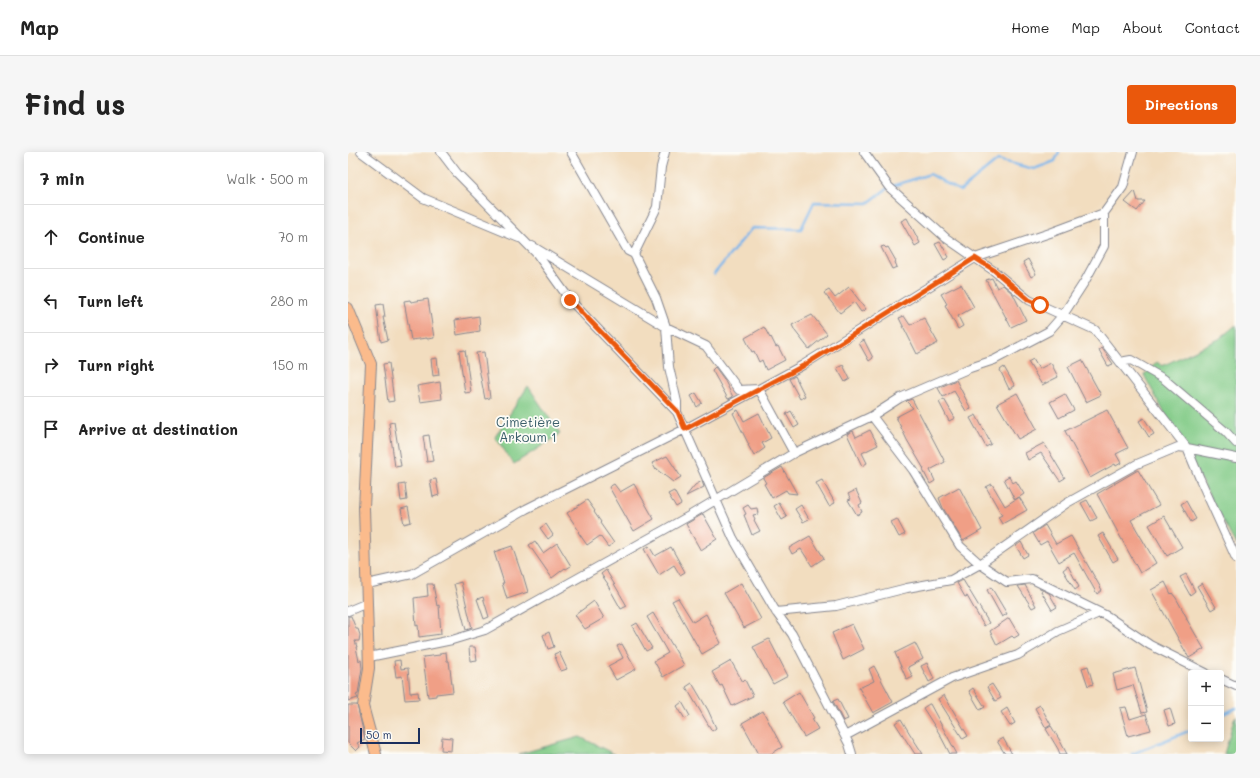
<!DOCTYPE html>
<html lang="en">
<head>
<meta charset="utf-8">
<style>
	:root { --surface:#fff; --page:#f6f6f6; --text:#222; --muted:#767676; --line:#e0e0e0; --accent:#ea580c }
	body { margin:0; font-family:Mali,sans-serif; background:var(--page); color:var(--text) }
	.controls { position:absolute; right:12px; bottom:12px; display:grid; overflow:hidden; border-radius:4px; box-shadow:0 2px 10px #0003 }
	.controls button { width:36px; height:36px; display:grid; place-items:center; padding:0; border:0; border-bottom:1px solid var(--line); background:var(--surface); color:var(--text); font:20px sans-serif }
	.scale { position:absolute; left:12px; bottom:10px; width:60px; box-sizing:border-box; padding-left:4px; border:2px solid #1b2f5e; border-top:0; font-size:11px; line-height:14px; white-space:nowrap; color:#1b2f5e; -webkit-text-stroke:3px #fdfcf7; paint-order:stroke }
	.stop { position:absolute; width:12px; height:12px; margin:-9px; border:3px solid #ea580c; border-radius:50%; background:#fff }
	.stop.end { background:#ea580c; border-color:#fff; box-shadow:0 1px 4px #0008 }
	.list { margin:0; padding:0; list-style:none }
	h2 { display:flex; justify-content:space-between; align-items:center; height:52px; margin:0; padding:0 16px; font-size:17px }
	h2 small { font-size:13px; font-weight:400; color:var(--muted) }
	.list li { display:grid; grid-template-columns:26px 1fr auto; gap:12px; align-items:center; box-sizing:border-box; height:64px; padding:0 16px; border-top:1px solid var(--line) }
	.list b { display:block; font-size:15px; white-space:nowrap }
	.list em { font-size:13px; font-style:normal; color:var(--muted) }
	.icon { flex:none; width:22px; height:22px; fill:none; stroke:currentColor; stroke-width:2; stroke-linecap:round; stroke-linejoin:round }
	.map { position:relative; flex:none; width:888px; height:602px; overflow:hidden; border-radius:4px }
	header { display:flex; align-items:center; gap:24px; box-sizing:border-box; height:56px; padding:0 20px; background:var(--surface); border-bottom:1px solid var(--line) }
	header strong { font-size:19px }
	nav { display:flex; gap:22px; margin-inline-start:auto; font-size:14px }
	.intro { display:flex; align-items:center; justify-content:space-between; box-sizing:border-box; height:96px; padding:0 24px }
	h1 { margin:0; font-size:28px }
	.button { padding:10px 18px; border-radius:4px; background:var(--accent); color:#fff; font-size:14px; font-weight:700 }
	main { display:flex; gap:24px; padding:0 24px }
	aside { flex:1; background:var(--surface); border-radius:4px; box-shadow:0 2px 10px #0003 }
	.map>svg:first-child { display:block }
	.green { fill:#82cb87; stroke:#4e7d72 }
	.lines { fill:none; stroke-linecap:round; stroke-linejoin:round }
	.stream { stroke:#7ab5eb; stroke-width:2.5 }
	.building { fill:#f09f86 }
	.minor-casing { stroke:#86868e; stroke-width:10 }
	.major-casing { stroke:#86868e; stroke-width:12 }
	.minor { stroke:#fff; stroke-width:8 }
	.major { stroke:#fbbb8c; stroke-width:10 }
	.route { stroke:#ea580c; stroke-width:5 }
	.labels { text-anchor:middle; dominant-baseline:central; stroke-width:3.5; stroke-linejoin:round; paint-order:stroke }
	.park-label { font-size:13px; fill:#3a5e6a; stroke:#fdfcf7 }
</style>
</head>
<body>
<header>
<strong>Map</strong>
<nav><a>Home</a><a>Map</a><a>About</a><a>Contact</a></nav>
</header>
<div class="intro"><h1>Find us</h1><a class="button">Directions</a></div>
<main>
<aside>
<h2>7 min<small>Walk · 500 m</small></h2>
<ul class="list">
<li><svg class="icon" aria-label="ahead" viewBox="0 0 24 24"><path d="M12 20V5M6 11l6-6 6 6"/></svg><div><b>Continue</b></div><em>70 m</em></li>
<li><svg class="icon" aria-label="left" viewBox="0 0 24 24"><path d="M17 20v-9H6M10 6l-5 5 5 5"/></svg><div><b>Turn left</b></div><em>280 m</em></li>
<li><svg class="icon" aria-label="right" viewBox="0 0 24 24"><path d="M7 20v-9h11M14 6l5 5-5 5"/></svg><div><b>Turn right</b></div><em>150 m</em></li>
<li><svg class="icon" aria-label="arrive" viewBox="0 0 24 24"><path d="M6 21V4h12l-3 4 3 4H6"/></svg><div><b>Arrive at destination</b></div></li>
</ul>
</aside>
<div class="map">
<svg width="888" height="602" viewBox="0 0 888 602">
	<rect width="100%" height="100%" fill="#fdfcf7"/>
	<filter id="ink" filterUnits="userSpaceOnUse"><feTurbulence type="fractalNoise" baseFrequency=".025" numOctaves="2"/><feDisplacementMap in="SourceGraphic" scale="8" xChannelSelector="R" yChannelSelector="G"/><feConvolveMatrix kernelMatrix="1 2 1 2 8 2 1 2 1" color-interpolation-filters="sRGB"/></filter>
	<filter id="wash" filterUnits="userSpaceOnUse"><feTurbulence type="fractalNoise" baseFrequency=".012" numOctaves="4" result="noise"/><feDisplacementMap in="SourceGraphic" scale="16" xChannelSelector="R" yChannelSelector="G"/><feGaussianBlur stdDeviation="0.9" result="paint"/><feColorMatrix in="noise" values="0 0 0 0 0 0 0 0 0 0 0 0 0 0 0 0 0 1.4 0 .05"/><feComposite in="paint" operator="in"/></filter>
	<g filter="url(#wash)">
		<rect width="100%" height="100%" fill="#f2ddbf"/>
		<path class="green" d="M888 173V393L796 223 809 210 814 214 871 187Z
			M180 234 212 282 166 312 147 285Z
			M888 564V602H876L886 567Z
			M232 585 266 602H171Z"/>
		<g class="lines">
			<path class="stream" d="M366 122 404 76 453 77 466 50 520 51 541 35 582 22 612 39 650 8 686 17 707 9 711 0
				M873 563 888 556
				M784 602 843 578"/>
		</g>
		<g id="blocks">
			<path class="building" d="M787 39 790 49H797L789 59 777 50Z
				M559 66 572 91 567 94 553 69Z
				M592 90 601 105 596 108 587 92Z
				M536 94 538 96 540 95 548 109 547 110 549 115 544 117 533 95Z
				M680 107 688 122 683 125 675 110Z
				M644 126 649 136 655 133 665 142 678 168 663 175 638 128Z
				M613 132 626 155 610 164 615 174 610 177 597 153 599 152 593 142Z
				M501 135 518 157 513 160 506 150 492 161 476 141 481 138 487 146Z
				M80 147 86 186 79 187V186L63 188 56 149 62 148 63 150Z
				M35 152 37 165H35L40 188 33 190 28 153Z
				M464 163 479 182 461 197 447 179 444 173Z
				M131 164 132 179 109 183 107 168Z
				M556 164 562 173 576 166 590 191 569 202 551 166Z
				M416 175 422 186 423 185 428 195 430 194 437 208 418 218 414 208 411 210 406 199 404 200 397 186Z
				M516 188 525 206 521 209 511 191Z
				M754 196 765 212 760 214 751 198Z
				M117 198 123 240 117 241 111 199Z
				M136 200 142 246 137 247 128 201Z
				M89 206 91 223 85 224 83 207Z
				M685 207 691 217 703 211 710 225 694 233 680 210Z
				M734 208 753 243 738 250 720 215Z
				M41 211 46 249 40 250 35 212Z
				M495 213 502 227 497 230 489 216Z
				M367 215 376 227 385 245 380 247 364 218Z
				M656 215 667 234 661 237 652 218Z
				M447 224 457 244 452 247 441 227Z
				M608 228 623 257 618 259 606 239 595 245 590 236Z
				M92 230 94 247 72 250 69 234Z
				M348 241 354 251 349 255 343 244Z
				M669 241 689 277 670 287 649 252Z
				M717 242 726 258 711 266 702 250Z
				M564 247 597 310 582 318 587 329 582 332 575 318 576 317 559 288 548 265 565 256 558 249Z
				M596 247 607 266 601 269 591 250Z
				M390 258 396 269 411 261 423 286 414 291 417 296 406 304 400 293H401L385 261Z
				M759 258 780 296 768 302 773 311 768 314 767 312 742 326 717 279Z
				M443 259 451 273 446 276 438 262Z
				M628 263 643 292 638 295 622 266Z
				M796 266 806 282 801 285 791 269Z
				M46 270 53 314 47 315 41 271Z
				M522 278 530 293 514 301 519 311 514 314 499 282 505 279 508 285Z
				M81 283 85 309 79 310 75 284Z
				M696 291 717 326 712 329 693 301 680 308 677 301Z
				M319 304 333 325 325 330 308 317V318L304 311Z
				M434 315 449 342 440 341 438 338 424 346 416 332 418 331 415 326Z
				M790 318 811 353 783 368 808 411 792 421 749 342Z
				M661 324 665 331 668 329 676 342 667 348 656 327Z
				M88 327 91 343 85 345 82 328Z
				M474 328 487 351 481 354 468 331Z
				M354 329 356 335 338 344 347 333Z
				M57 332 59 348 53 349 51 333Z
				M266 332 272 340 286 332 306 367 286 379 261 335Z
				M644 332 657 354 671 345 679 358 654 372 650 365 654 363 638 335Z
				M611 335 634 378 615 389 595 356 591 346Z
				M508 338 514 351 511 353 514 360 509 363 500 348 503 347 500 342Z
				M326 339 333 352 328 355 320 342Z
				M239 348 247 359 246 360 253 370 252 371 266 391 260 395 252 384 239 393 230 380 231 379 219 361Z
				M739 348 749 366 743 369 733 351Z
				M838 349 848 367 843 370 833 352Z
				M431 351 439 365 434 368 426 354Z
				M400 353 403 357 409 356 410 362 405 363 407 367 406 368 412 379 404 383 396 363 398 362 395 356Z
				M453 353 461 367 455 370 447 357Z
				M60 355 63 370 56 372 53 357Z
				M355 362 369 387 358 394 359 395 353 399 338 372Z
				M816 364 834 395 819 404 801 373Z
				M549 367 557 382 551 385 543 370Z
				M198 372 205 383 200 387 192 376Z
				M697 373 708 392 723 384 754 438 749 442 726 401 711 410 699 389 692 393 685 381Z
				M755 381 770 407 765 410 750 384Z
				M462 384 476 406 464 414 453 397 444 402 441 396Z
				M187 389 195 401 209 391 223 414 218 417 217 416 204 426 181 393Z
				M673 390 680 403 675 406 668 394Z
				M164 394 174 423H175L180 440 159 447 154 431H156L146 400Z
				M301 394 307 404 323 395 337 420 332 423 326 413 311 423 296 397Z
				M720 414 731 435 727 438 715 418Z
				M258 418 279 454 273 457 259 432H260L253 422Z
				M838 422 847 439 842 443 832 425Z
				M615 428 641 471 636 474 619 444 617 445 609 431Z
				M113 430 124 476 118 478 106 432Z
				M817 430 823 442 824 441 828 446 839 466H838L856 497 841 506 803 438Z
				M393 431 413 467 396 476 376 441Z
				M854 431 868 455 863 458 849 434Z
				M79 432H85L89 454 91 453 93 482 71 485 70 473 68 474 66 446 80 444Z
				M677 433 688 454 684 456 670 434Z
				M643 435 659 462 654 465 639 438Z
				M695 438 701 441 709 455 704 458 693 439Z
				M135 445 141 465 136 467 129 447Z
				M330 446 345 470 358 462 373 491 354 502 324 449Z
				M246 449 256 466 237 477 227 463Z
				M305 461 336 513 315 525 306 509 320 501 299 465Z
				M0 464H3L8 477H10L12 483 11 489H7L9 495H8L11 509 13 508 14 516 10 542 8 543 10 546 0 549Z
				M661 466 671 483 666 486 664 484 649 493 642 479Z
				M289 471 304 496 298 499 284 474Z
				M504 472 516 497 495 508 484 481Z
				M201 480 206 495 200 497 195 483Z
				M421 487 440 524 425 532 405 495Z
				M567 491 575 507 560 515 565 525 559 528 547 501Z
				M274 492 288 517 268 528 260 514 275 506 269 494Z
				M121 495H127L129 508 122 509Z
				M98 500 99 509H101L105 540 88 542V544L80 545 75 505 92 503V501Z
				M211 500 219 517 213 519 206 502Z
				M52 508 53 517 60 516 62 541 70 540 71 547 57 548 54 524 48 525 46 509Z
				M383 509 395 530 397 528 405 544 384 554 374 533 372 534 364 520Z
				M579 511 586 527 581 530 573 514Z
				M526 514 545 550 525 561 511 536 526 529 521 517Z
				M740 514 745 532 740 534 734 516Z
				M787 516 799 560 794 561 785 533 769 538 765 522Z
				M344 531 360 558 368 576 364 579 338 535Z
				M644 532 653 546 647 549 639 535Z
				M625 536 637 555 632 558 621 539Z
				M451 540 466 566 464 567 470 577 456 585 435 550Z
				M596 543 620 584 615 587 590 547Z
				M490 547 500 567 495 569 485 549Z
				M334 550 342 564 337 567 329 554Z
				M581 552H582L609 602H602L591 581 575 556Z
				M0 553H9L17 587 9 591 12 595 8 599 0 591Z
				M692 553 703 573 698 576 687 556Z
				M778 555 782 567 798 562 803 578 780 584 772 556Z
				M659 556 667 571 662 574 653 560Z
				M822 556 827 572 821 574 816 558Z
				M415 559 434 595 423 602H411L394 571Z
				M553 567 562 582 575 602H567L547 571Z
				M703 574 711 587 719 602H712L710 597 698 577Z
				M94 585 104 586 103 599 93 598Z
				M655 586 664 602H657L649 589Z"/>
		</g>
	</g>
	<g filter="url(#ink)">
		<use href="#blocks" fill-opacity="0" stroke="#86868e" stroke-width="1"/>
		<g class="lines">
			<g class="minor-casing">
				<path id="minor" d="M13 0 75 46 171 86
					M93 0 109 21 189 102 222 148 329 260 385 386 428 460 444 482 501 592 504 602
					M223 0 280 99 286 102 308 146 318 175 321 215 329 250V260
					M516 0 541 35 598 86 646 119 681 148 747 178 839 296 852 327 888 406
					M184 94 318 175 358 194 391 238 411 237 446 301
					M286 102 309 55 313 15 317 0
					M772 210 783 208 816 227 878 280 888 291
					M524 264 565 318 612 394 632 412 659 430 684 427 759 464 802 493 858 521
					M19 432 64 422 178 357 337 277 455 213 627 106 702 81 756 61 775 35 785 0
					M0 459 19 451
					M428 460 488 454 559 436 603 428 632 412 719 351 789 312 830 295 839 296 888 306
					M21 505 104 488 137 478 341 364 446 301 524 264 552 246 622 216 646 208 701 179 715 163 737 129 756 94V61
					M873 527 888 534
					M497 584 604 526 670 503 710 479 751 461"/>
			</g>
			<g class="major-casing">
				<path id="major" d="M0 156 23 212 16 356 21 516 15 554 28 602"/>
			</g>
			<use href="#minor" class="minor"/>
			<use href="#major" class="major"/>
		</g>
	</g>
	<g class="lines" filter="url(#ink)">
		<path class="route" d="M222 148 330 260 337 277 455 214 627 106 646 118 681 148 692 153"/>
	</g>
	<g class="labels">
		<g class="park-label">
			<text x="180" y="269">Cimetière<tspan x="180" dy="15">Arkoum 1</tspan></text>
		</g>
	</g>
</svg>
<div class="controls">
<button>+</button>
<button>−</button>
</div>
<div class="scale">50 m</div>
<div class="stop" style="left:692px;top:153px"></div>
<div class="stop end" style="left:222px;top:148px"></div>
</div>
</main>
</body>
</html>
